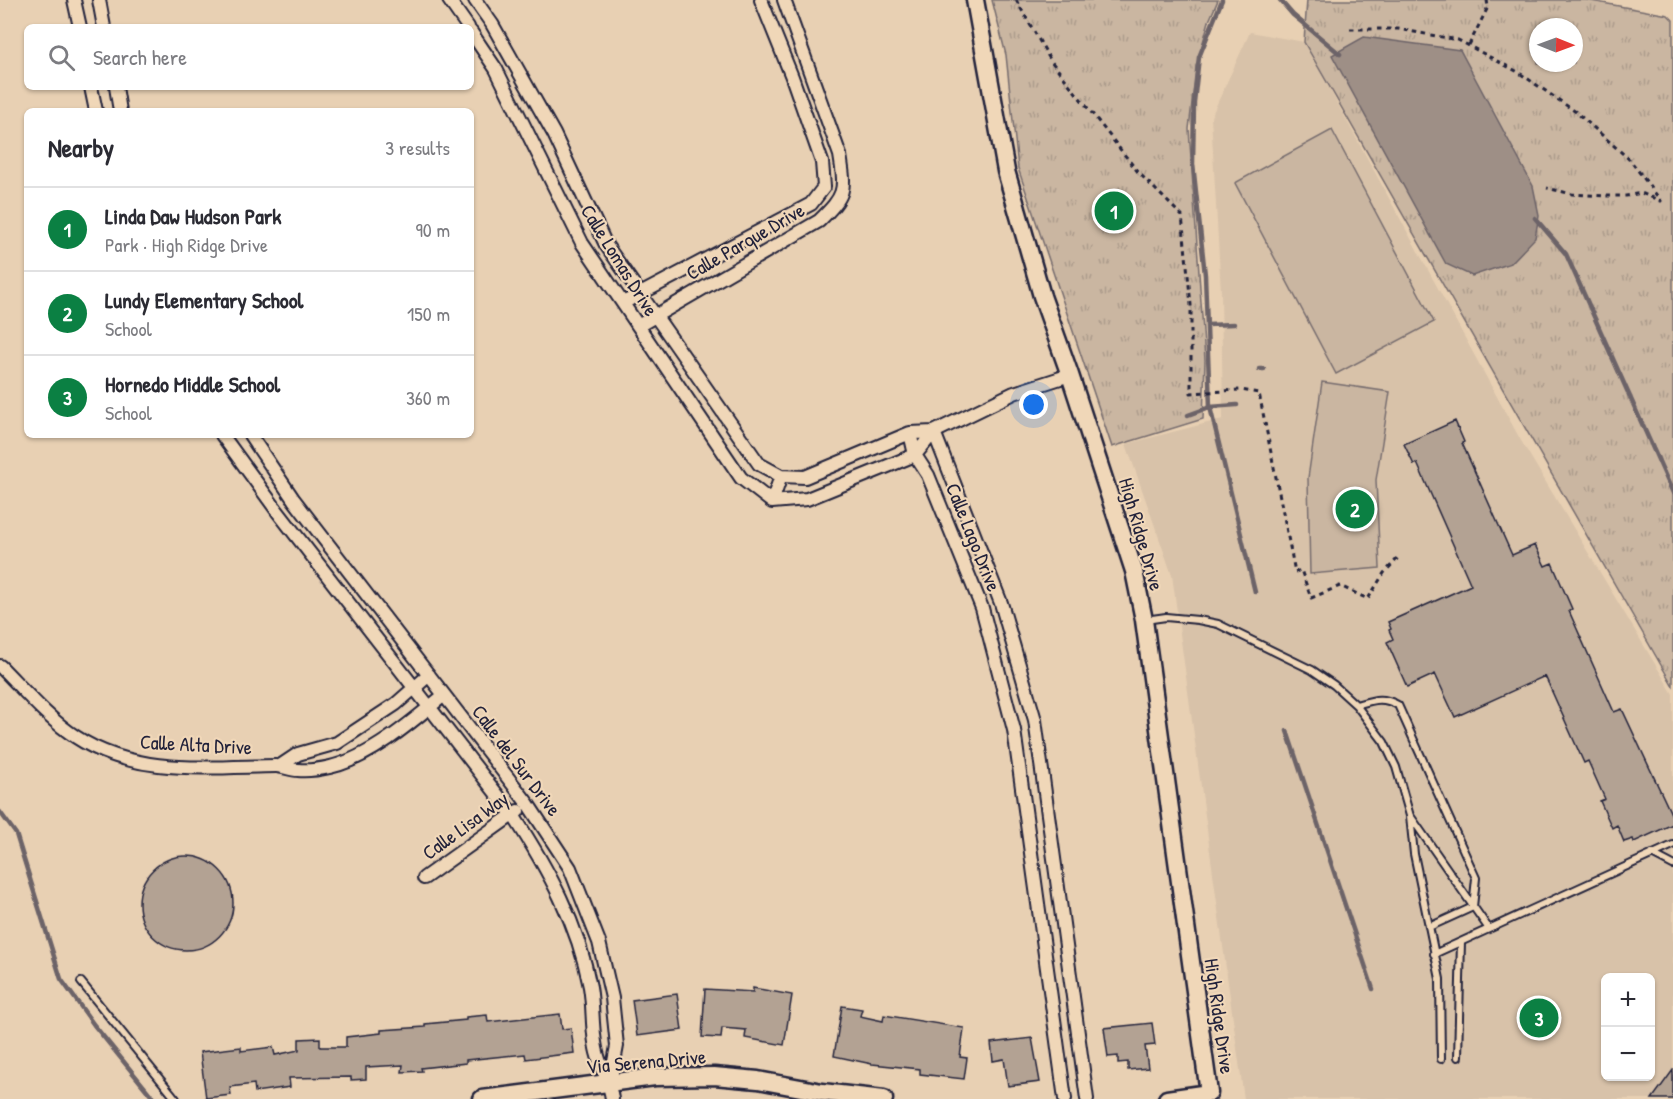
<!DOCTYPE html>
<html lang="en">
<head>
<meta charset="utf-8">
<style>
	:root { --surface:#fff; --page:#f2f2f3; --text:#2b2b33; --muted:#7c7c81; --line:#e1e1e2; --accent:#0b8043 }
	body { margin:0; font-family:"Patrick Hand",sans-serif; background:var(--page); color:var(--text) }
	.controls { position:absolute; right:18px; bottom:18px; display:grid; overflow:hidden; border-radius:9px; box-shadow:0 2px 4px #0004 }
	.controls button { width:54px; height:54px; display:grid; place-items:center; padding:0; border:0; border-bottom:2px solid var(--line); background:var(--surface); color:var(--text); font:30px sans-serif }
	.compass { position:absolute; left:1529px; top:18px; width:54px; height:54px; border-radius:50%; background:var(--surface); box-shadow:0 2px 4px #0004; rotate:91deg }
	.you { position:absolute; left:1034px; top:405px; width:21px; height:21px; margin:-15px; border:4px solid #fff; border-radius:50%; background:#1a73e8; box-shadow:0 0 0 9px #1a73e833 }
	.badge { display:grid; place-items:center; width:39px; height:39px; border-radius:50%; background:var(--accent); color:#fff; font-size:20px; font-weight:700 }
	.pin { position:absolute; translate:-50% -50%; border:3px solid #fff; box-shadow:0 2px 6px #0006 }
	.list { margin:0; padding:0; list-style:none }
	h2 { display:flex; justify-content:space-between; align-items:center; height:78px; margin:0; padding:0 24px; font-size:26px }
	h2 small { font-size:20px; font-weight:400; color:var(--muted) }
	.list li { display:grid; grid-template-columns:39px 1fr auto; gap:18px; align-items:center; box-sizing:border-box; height:84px; padding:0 24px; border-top:2px solid var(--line) }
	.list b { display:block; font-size:22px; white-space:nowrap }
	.list p { margin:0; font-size:20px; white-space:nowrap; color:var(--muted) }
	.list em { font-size:20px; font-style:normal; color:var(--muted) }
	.icon { flex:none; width:33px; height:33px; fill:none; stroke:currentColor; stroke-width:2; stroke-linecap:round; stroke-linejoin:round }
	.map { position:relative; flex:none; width:1673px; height:1099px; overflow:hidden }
	.search { position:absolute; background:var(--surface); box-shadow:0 2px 4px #0004; left:24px; top:24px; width:450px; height:66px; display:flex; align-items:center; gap:15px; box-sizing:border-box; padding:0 21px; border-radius:9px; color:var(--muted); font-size:22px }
	.panel { position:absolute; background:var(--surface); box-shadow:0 2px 4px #0004; left:24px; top:108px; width:450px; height:330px; border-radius:9px }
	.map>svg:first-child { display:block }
	.built { fill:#d8c2a9; fill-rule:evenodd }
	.grass { fill:url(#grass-tufts); stroke:#766c6e; stroke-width:1.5; fill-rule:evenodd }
	.garden { fill:#cab6a1; stroke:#766c6e; stroke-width:1.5 }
	.water { fill:#9e8f86; stroke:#6c6368; stroke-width:1.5 }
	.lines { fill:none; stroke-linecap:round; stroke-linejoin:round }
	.stream { stroke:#6c6368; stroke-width:4.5 }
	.building { fill:#b3a293; stroke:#22223b; stroke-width:1.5 }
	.lane-casing { stroke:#22223b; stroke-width:10 }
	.street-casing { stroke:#22223b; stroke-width:16 }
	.secondary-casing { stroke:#22223b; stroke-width:21 }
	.path { stroke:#22223b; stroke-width:3; stroke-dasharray:4.5 4.5; stroke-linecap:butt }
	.lane { stroke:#f0d7b8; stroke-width:6 }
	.street { stroke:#f0d7b8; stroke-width:12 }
	.secondary { stroke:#f0d7b8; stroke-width:16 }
	.labels { text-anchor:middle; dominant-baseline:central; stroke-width:4.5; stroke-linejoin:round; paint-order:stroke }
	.street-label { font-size:20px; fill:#22223b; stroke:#f0d7b8 }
</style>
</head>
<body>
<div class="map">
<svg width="1673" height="1099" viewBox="0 0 1673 1099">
	<defs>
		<pattern id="grass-tufts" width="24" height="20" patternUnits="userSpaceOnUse" patternTransform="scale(1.5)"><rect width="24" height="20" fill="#cab6a1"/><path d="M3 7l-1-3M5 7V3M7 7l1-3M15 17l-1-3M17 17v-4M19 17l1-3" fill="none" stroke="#ad9c8c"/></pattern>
	</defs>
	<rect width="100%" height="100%" fill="#e8d0b3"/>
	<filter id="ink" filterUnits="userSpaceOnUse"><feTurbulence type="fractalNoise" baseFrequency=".0167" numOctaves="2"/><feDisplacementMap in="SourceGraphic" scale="12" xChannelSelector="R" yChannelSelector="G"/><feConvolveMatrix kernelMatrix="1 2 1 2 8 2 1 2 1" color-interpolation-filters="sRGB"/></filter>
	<g filter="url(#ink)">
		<path class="built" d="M1250 32 1304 42 1520 439 1673 694V1099H1244L1172 575 1126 444 1223 419 1221 292 1211 117ZM1606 978H1650V1076H1606Z"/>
		<path class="grass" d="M992 0H1218L1209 21 1196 67 1189 129 1205 360 1203 419 1112 447 1018 168 1006 55Z
			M1307 0H1586L1668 15 1673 20V686L1304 42ZM1538 27H1574V63H1538Z"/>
		<path class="garden" d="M1332 130 1434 322 1336 374 1235 183Z
			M1322 382 1390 392 1376 480 1380 568 1310 574 1308 478Z"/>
		<path class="water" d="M1364 37 1460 50 1533 186 1539 215 1535 238 1511 263 1472 276 1446 264 1332 55Z"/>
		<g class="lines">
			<path class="stream" d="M1222 0 1199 57 1194 102 1193 164 1205 275 1210 407 1255 592
				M1280 0 1293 15 1340 54
				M1535 218 1566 254 1673 493
				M1207 325 1234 324
				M1259 369H1264
				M1188 415 1210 407 1237 405
				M1287 731 1373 989
				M0 812 16 834 61 979 94 1025 154 1099"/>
		</g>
		<path class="building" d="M1455 421 1464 442 1462 443 1512 555 1535 545 1545 566 1552 563 1572 609 1569 611 1614 712 1622 709 1673 818V824L1634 842 1633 839 1624 842 1617 825 1612 828 1600 801 1605 799 1588 761 1584 763 1545 676 1455 717 1435 674 1407 687 1387 642 1393 639 1389 630 1391 629 1388 622 1471 585 1417 463 1414 465 1404 444Z
			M139 903a47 47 0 1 1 94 0a47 47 0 1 1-94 0Z
			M753 988 792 995 784 1045 745 1038 746 1030 722 1028 721 1038 702 1037 705 989 753 992Z
			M677 994 682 1030 637 1036 632 1000Z
			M842 1006 862 1009 860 1016 883 1021 884 1015 964 1028 960 1057 967 1058 964 1079 920 1074V1069L872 1064 834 1056Z
			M560 1014 562 1029 571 1028 574 1053 526 1059 525 1054 466 1060V1063L421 1068 422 1071 402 1072 403 1065 366 1067V1079L351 1080V1077L289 1078 290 1087 255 1092 254 1084 230 1087 231 1095 206 1098 200 1052 241 1047V1051L273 1047 275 1055 299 1050V1039L320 1038V1047H346V1037L381 1033V1030L425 1027V1024L466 1020V1017L487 1015 488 1022Z
			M1152 1023 1155 1045 1145 1046 1148 1068 1128 1070V1062L1118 1063V1056L1108 1057 1104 1028Z
			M1032 1038 1040 1082 1008 1086 1004 1059 993 1061 991 1043Z
			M1673 1070V1099H1652Z"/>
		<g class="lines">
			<g class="lane-casing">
				<path id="lane" d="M1145 620 1166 617 1198 620 1218 624 1312 670 1334 685 1356 705 1384 742 1396 767 1410 816 1414 854 1440 979 1441 1059
					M1356 705C1373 700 1382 696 1398 705L1476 878 1473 907
					M1411 817 1489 929
					M1652 854 1673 865
					M1429 927 1473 907
					M1434 954 1673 845
					M81 982 176 1099
					M1458 1057 1461 942"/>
			</g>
			<g class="street-casing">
				<path id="street" d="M74 0 80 27
					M99 0 104 27
					M449 0 468 27
					M475 0 492 24 554 134 606 245 759 464 781 476 805 477 910 433 934 432 1014 393 1070 375
					M471 32 496 69 582 243 741 478 772 502 807 499 915 455 934 432
					M91 87 96 111
					M116 87 120 111
					M623 303 811 204 824 187 822 162 792 77 761 0
					M638 326 819 221C845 195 846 192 840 155L784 0
					M934 432 1001 603 1035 720 1087 1099
					M910 433 915 455 928 475 982 608 1014 730 1065 1099
					M222 435 278 512 513 815C548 869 578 923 590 987 594 1009 591 1034 598 1056 602 1071 610 1082 612 1099
					M250 435 294 500 528 804 570 868 599 942 612 998 617 1046 610 1083
					M772 502 781 476
					M0 666C24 690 48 719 76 737 135 776 209 767 276 766 283 766 290 770 298 770 307 771 321 769 330 767 370 758 413 721 444 695
					M280 766 298 754 337 743 396 704 429 675
					M424 878 518 811"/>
			</g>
			<g class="secondary-casing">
				<path id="secondary" d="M975 0 1006 171 1042 296 1070 375 1134 571 1144 620 1209 1093 1167 1099
					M482 1099 655 1077 714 1076 758 1080 822 1092 884 1099"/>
			</g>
			<path class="path" d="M1016 0 1051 61 1138 172 1182 216 1191 305V393L1240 390 1259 393 1295 572 1301 570 1311 598 1340 586 1368 599 1384 573 1398 558
				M1350 29H1398L1458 40 1518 72 1576 112 1630 160 1661 201 1641 193 1626 196H1605L1572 194 1547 188
				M1469 45 1488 7 1487 0"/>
			<use href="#lane" class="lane"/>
			<use href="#street" class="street"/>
			<use href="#secondary" class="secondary"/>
		</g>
	</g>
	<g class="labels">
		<g class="street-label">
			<text transform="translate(745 241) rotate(-30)">Calle Parque Drive</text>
			<text transform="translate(620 260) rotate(58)">Calle Lomas Drive</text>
			<text transform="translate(1142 534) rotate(74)">High Ridge Drive</text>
			<text transform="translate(974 537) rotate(68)">Calle Lago Drive</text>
			<text transform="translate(196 744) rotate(3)">Calle Alta Drive</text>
			<text transform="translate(517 760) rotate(53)">Calle del Sur Drive</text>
			<text transform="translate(465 825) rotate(-36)">Calle Lisa Way</text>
			<text transform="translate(1220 1016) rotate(82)">High Ridge Drive</text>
			<text transform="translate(646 1061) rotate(-5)">Via Serena Drive</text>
		</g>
	</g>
</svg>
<div class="controls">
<button>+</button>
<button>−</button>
</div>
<svg class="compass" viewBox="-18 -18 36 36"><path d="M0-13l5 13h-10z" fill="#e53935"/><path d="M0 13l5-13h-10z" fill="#7c7c81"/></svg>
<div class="you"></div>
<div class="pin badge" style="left:1114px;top:211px">1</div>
<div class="pin badge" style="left:1355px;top:509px">2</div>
<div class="pin badge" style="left:1539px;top:1018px">3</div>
<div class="search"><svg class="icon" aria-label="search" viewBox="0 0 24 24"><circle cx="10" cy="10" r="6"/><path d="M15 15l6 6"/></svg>Search here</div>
<section class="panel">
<h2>Nearby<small>3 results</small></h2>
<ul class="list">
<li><span class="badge">1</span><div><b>Linda Daw Hudson Park</b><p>Park · High Ridge Drive</p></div><em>90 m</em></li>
<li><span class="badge">2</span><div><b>Lundy Elementary School</b><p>School</p></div><em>150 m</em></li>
<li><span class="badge">3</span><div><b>Hornedo Middle School</b><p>School</p></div><em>360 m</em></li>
</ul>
</section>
</div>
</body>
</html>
